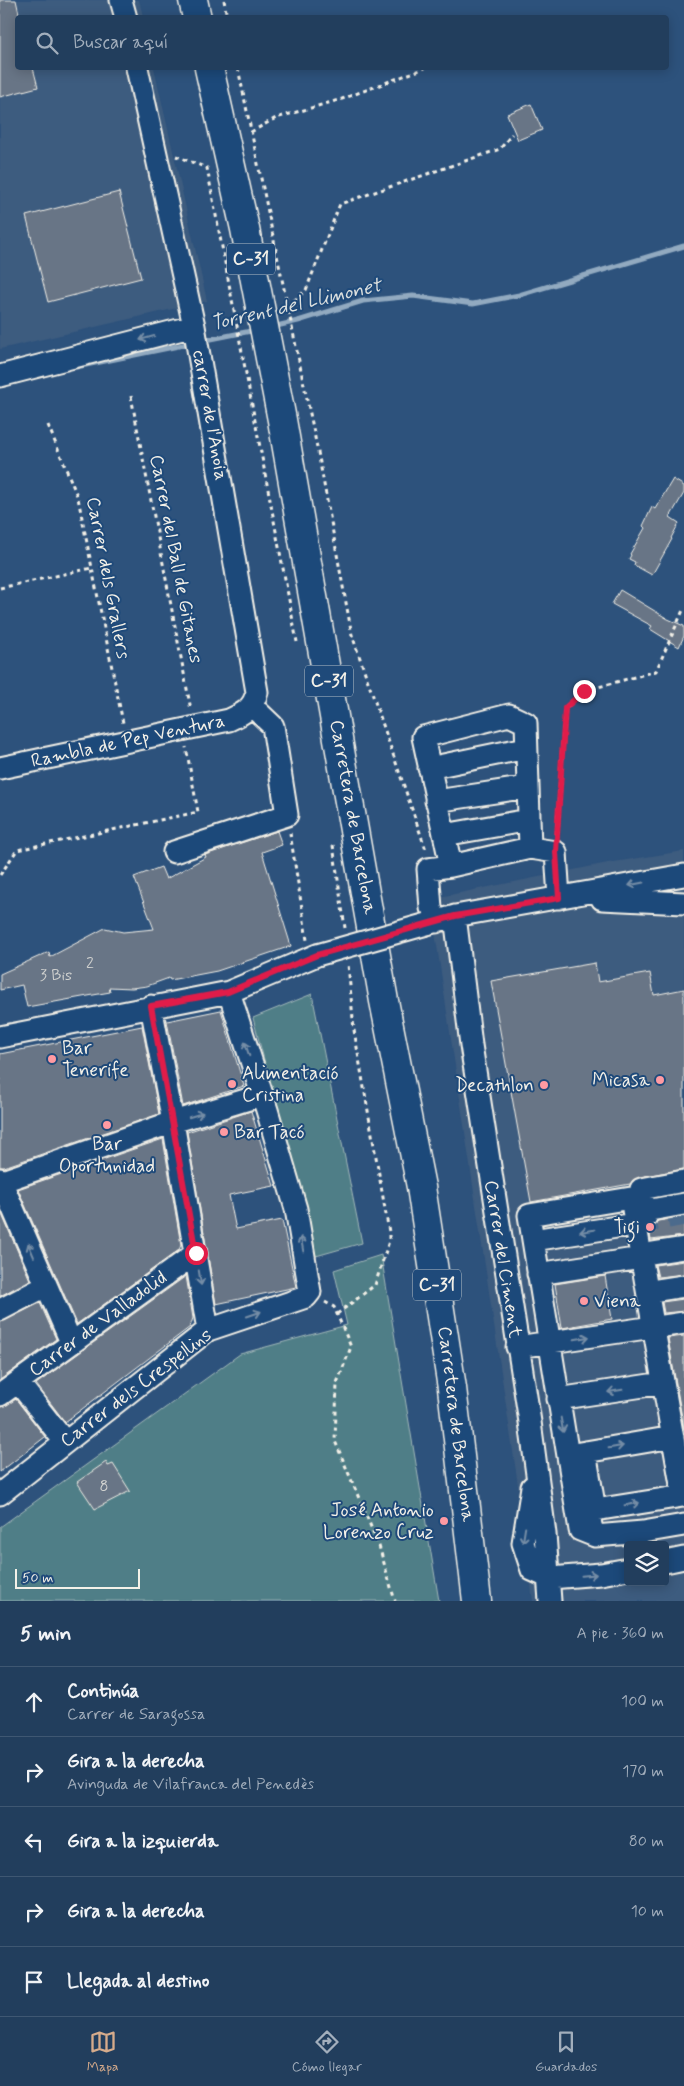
<!DOCTYPE html>
<html lang="es">
<head>
<meta charset="utf-8">
<style>
	:root { --surface:#223e5d; --page:#2a4563; --text:#f1f3f6; --muted:#a2aebc; --line:#3f5772; --accent:#d6ab8b }
	body { margin:0; font-family:Mynerve,sans-serif; background:var(--page); color:var(--text) }
	.controls { position:absolute; right:15px; bottom:15px; display:grid; overflow:hidden; border-radius:5px; box-shadow:0 2px 12px #0003 }
	.controls button { width:45px; height:45px; display:grid; place-items:center; padding:0; border:0; border-bottom:1px solid var(--line); background:var(--surface); color:var(--text); font:25px sans-serif }
	.scale { position:absolute; left:15px; bottom:12px; width:125px; box-sizing:border-box; padding-left:5px; border:2px solid #f4f1e8; border-top:0; font-size:14px; line-height:18px; white-space:nowrap; color:#f4f1e8; -webkit-text-stroke:4px #1f4a7a; paint-order:stroke }
	.stop { position:absolute; width:15px; height:15px; margin:-11px; border:4px solid #e11d48; border-radius:50%; background:#fff }
	.stop.end { background:#e11d48; border-color:#fff; box-shadow:0 1px 5px #0008 }
	.list { margin:0; padding:0; list-style:none }
	h2 { display:flex; justify-content:space-between; align-items:center; height:65px; margin:0; padding:0 20px; font-size:21px }
	h2 small { font-size:16px; font-weight:400; color:var(--muted) }
	.list li { display:grid; grid-template-columns:32px 1fr auto; gap:15px; align-items:center; box-sizing:border-box; height:70px; padding:0 20px; border-top:1px solid var(--line) }
	.list b { display:block; font-size:19px; white-space:nowrap }
	.list p { margin:0; font-size:16px; white-space:nowrap; color:var(--muted) }
	.list em { font-size:16px; font-style:normal; color:var(--muted) }
	.icon { flex:none; width:28px; height:28px; fill:none; stroke:currentColor; stroke-width:2; stroke-linecap:round; stroke-linejoin:round }
	.map { position:relative; flex:none; width:684px; height:1601px; overflow:hidden }
	.search { position:absolute; background:var(--surface); box-shadow:0 2px 12px #0003; left:15px; right:15px; top:15px; height:55px; display:flex; align-items:center; gap:12px; box-sizing:border-box; padding:0 18px; border-radius:5px; color:var(--muted); font-size:19px }
	.sheet { height:415px; background:var(--surface) }
	nav { display:flex; justify-content:space-around; align-items:center; box-sizing:border-box; height:70px; border-top:1px solid var(--line); background:var(--surface); font-size:14px; color:var(--muted) }
	nav a { display:grid; justify-items:center; gap:2px }
	nav .on { color:var(--accent) }
	.map>svg:first-child { display:block }
	.built { fill:#3e5c7f; fill-rule:evenodd }
	.green { fill:#4f7e87; stroke:#a2b8b8 }
	.lines { fill:none; stroke-linecap:round; stroke-linejoin:round }
	.stream { stroke:#92aac0; stroke-width:5 }
	.building { fill:#677486; stroke:#f4f1e8 }
	.minor-tunnel { stroke:#4b6a8c; stroke-width:21; stroke-dasharray:21 11; stroke-linecap:butt }
	.minor-casing { stroke:#f4f1e8; stroke-width:25 }
	.highway-casing { stroke:#f4f1e8; stroke-width:31 }
	.path { stroke:#f4f1e8; stroke-width:3; stroke-dasharray:4 4; stroke-linecap:butt }
	.minor { stroke:#1f4a7a; stroke-width:21 }
	.highway { stroke:#1f4a7a; stroke-width:28 }
	.minor-bridge-casing { stroke:#f4f1e8; stroke-width:25; stroke-linecap:butt }
	.minor-bridge { stroke:#1f4a7a; stroke-width:21 }
	.oneway { stroke:#748da6 }
	.route { stroke:#e11d48; stroke-width:6 }
	.poi-dot { fill:#ff9aa2; stroke:#1f4a7a; stroke-width:2 }
	.labels { text-anchor:middle; dominant-baseline:central; stroke-width:4; stroke-linejoin:round; paint-order:stroke }
	.number-label { font-size:16px; fill:#d1d2d0 }
	.shield { fill:#1f4a7a; stroke:#b4bfc7; stroke-width:1 }
	.shield-label { font-size:18px; font-weight:bold; fill:#f4f1e8 }
	.street-label { font-size:19px; fill:#f4f1e8; stroke:#1f4a7a }
	.poi-label { font-size:19px; fill:#f4f1e8; stroke:#1f4a7a; text-anchor:start }
	.water-label { font-size:20px; font-style:italic; fill:#dbdfde; stroke:#1f4a7a }
</style>
</head>
<body>
<div class="map">
<svg width="684" height="1601" viewBox="0 0 684 1601">
	<rect width="100%" height="100%" fill="#2d527c"/>
	<filter id="ink" filterUnits="userSpaceOnUse"><feTurbulence type="fractalNoise" baseFrequency=".02" numOctaves="2"/><feDisplacementMap in="SourceGraphic" scale="10" xChannelSelector="R" yChannelSelector="G"/><feConvolveMatrix kernelMatrix="1 2 1 2 8 2 1 2 1" color-interpolation-filters="sRGB"/></filter>
	<g filter="url(#ink)">
		<path class="built" d="M0 0H139L143 17 18 18V68H154L207 301 0 349Z
			M684 851V1601H533L517 1478 430 899 608 863ZM628 1545H665V1582H628Z"/>
		<path class="green" d="M312 994 362 1243 316 1256 253 1018Z
			M381 1255 439 1601H0V1527L240 1354 347 1325 334 1270Z"/>
		<g class="lines">
			<path class="stream" d="M272 327 298 321 363 301 413 296 473 304 519 295 684 246
				M201 341 256 330
				M76 367 193 343"/>
		</g>
		<path class="building" d="M0 0H16L20 18H18V68H33L38 87 0 97Z
			M531 104 542 130 518 140 507 114Z
			M119 192 141 278 48 302 26 216Z
			M673 479 684 486V493L670 517 679 523 671 538 672 539 652 575 634 565 635 562 629 559 631 555 630 554 645 528 643 526 652 507 655 509Z
			M620 590 668 619 684 626V636L679 647 650 629 652 626 612 604Z
			M277 831 282 845 262 852 291 946 217 971 170 980 169 978 147 986 132 988 109 987 110 992 27 1007 22 985 0 990V974L49 952 50 957 105 928 123 932 154 929 134 877 161 867 166 879 206 857 205 855Z
			M595 963 598 982 650 973 654 995 684 989V1169L639 1177 630 1184 531 1202 491 981Z
			M221 1010 244 1086 183 1106 167 1021Z
			M142 1026 159 1114 4 1167H0V1054Z
			M251 1111 274 1186 229 1195 235 1225 236 1229 282 1220 296 1287 216 1304 187 1132Z
			M163 1139 181 1245 179 1250 77 1324 18 1189Z
			M0 1210 30 1280 0 1296Z
			M684 1217V1236L651 1240 649 1229 658 1221Z
			M684 1261V1274L658 1277 655 1265Z
			M186 1276 193 1318 190 1327 65 1422 36 1384Z
			M605 1276 612 1319 562 1328 555 1284Z
			M684 1299V1311L664 1313 662 1302Z
			M40 1303 56 1339 0 1380V1322Z
			M684 1336V1429L668 1338Z
			M16 1399 45 1437 0 1472V1407L7 1405Z
			M106 1462 108 1466 113 1464 130 1491 95 1509 77 1482Z"/>
		<g class="lines">
			<path class="minor-tunnel" d="M636 1224 684 1215"/>
			<g class="minor-casing">
				<path id="minor" d="M121 0 126 18
					M0 376 194 326
					M509 715 526 723 530 848 451 866 423 737Z
					M0 768 229 720C244 713 253 709 257 692L194 326 137 68
					M429 768 526 748
					M436 801 528 787
					M444 835 529 820
					M530 848 556 852 559 898
					M174 852 287 815 273 726 252 706
					M602 899 684 903
					M455 916 471 1045 530 1422 545 1534 550 1601
					M436 922 431 908 428 869 451 866
					M427 924 455 916 684 875
					M151 1006 173 1122 208 1330
					M0 1037 229 992 317 955
					M0 1179 71 1342
					M0 1182 173 1122 262 1095
					M645 1211 684 1204
					M646 1217 641 1189 684 1181
					M533 1240 636 1224
					M652 1253 684 1248
					M538 1274 641 1258
					M658 1290 684 1286
					M0 1310 46 1286
					M664 1326 684 1323
					M517 1347 653 1327
					M18 1382 65 1442
					M0 1395 196 1253
					M558 1399 663 1383
					M585 1452 595 1510
					M568 1455 673 1437
					M532 1487 523 1543 532 1570 550 1578
					M0 1494 208 1330 306 1297 310 1292 296 1209 267 1110 229 992
					M595 1536C591 1527 587 1518 595 1510L683 1496 631 1198 529 1215 580 1530 595 1536 643 1532 684 1525
					M665 1562 684 1558
					M550 1578 601 1574 628 1569"/>
			</g>
			<g class="highway-casing">
				<path id="highway" d="M193 0 197 18
					M209 68 245 229 282 420 384 1001 421 1187 452 1388 477 1601"/>
			</g>
			<path class="path" d="M224 0 227 18
				M238 68 318 452 352 635 426 850
				M251 132 276 118 342 99 425 68
				M176 156 207 168 297 642
				M288 306 306 290 340 204 500 149 512 134
				M131 396 191 710
				M48 425 78 498 123 723
				M0 588 92 568
				M290 833 307 940
				M557 834 565 708 584 691 656 671 684 608
				M333 845 345 928
				M0 875 17 850 198 812 186 747
				M325 1302 334 1307 351 1347 337 1383 335 1441 379 1546 395 1601
				M337 1314 375 1285 389 1241V1232L354 1030 348 964"/>
			<use href="#minor" class="minor"/>
			<use href="#highway" class="highway"/>
			<g class="minor-bridge-casing">
				<path id="minor-bridge" d="M317 955 427 924"/>
			</g>
			<use href="#minor-bridge" class="minor-bridge"/>
		</g>
		<defs><path id="oneway-shaft" d="M-6 0H5M1.5-3L5.5 0L1.5 3" fill="none" stroke-width="1.6" stroke-linecap="round" stroke-linejoin="round" transform="scale(1.25)"/></defs>
		<g class="oneway">
			<use href="#oneway-shaft" transform="translate(147 338) rotate(165)"/>
			<use href="#oneway-shaft" transform="translate(636 884) rotate(169)"/>
			<use href="#oneway-shaft" transform="translate(247 1049) rotate(-108)"/>
			<use href="#oneway-shaft" transform="translate(196 1115) rotate(-17)"/>
			<use href="#oneway-shaft" transform="translate(587 1231) rotate(171)"/>
			<use href="#oneway-shaft" transform="translate(302 1244) rotate(-100)"/>
			<use href="#oneway-shaft" transform="translate(31 1250) rotate(-113)"/>
			<use href="#oneway-shaft" transform="translate(200 1278) rotate(81)"/>
			<use href="#oneway-shaft" transform="translate(254 1314) rotate(-19)"/>
			<use href="#oneway-shaft" transform="translate(582 1338) rotate(-9)"/>
			<use href="#oneway-shaft" transform="translate(615 1391) rotate(171)"/>
			<use href="#oneway-shaft" transform="translate(562 1425) rotate(80)"/>
			<use href="#oneway-shaft" transform="translate(616 1447) rotate(-9)"/>
			<use href="#oneway-shaft" transform="translate(632 1504) rotate(-9)"/>
			<use href="#oneway-shaft" transform="translate(524 1535) rotate(99)"/>
			<use href="#oneway-shaft" transform="translate(589 1575) rotate(-5)"/>
		</g>
	</g>
	<g class="lines" filter="url(#ink)">
		<path class="route" d="M196 1253 151 1006 228 992 317 955 455 916 559 898 556 852 565 708 584 691"/>
	</g>
	<g class="poi-dot">
		<circle cx="52" cy="1059" r="5"/>
		<circle cx="660" cy="1080" r="5"/>
		<circle cx="232" cy="1084" r="5"/>
		<circle cx="544" cy="1085" r="5"/>
		<circle cx="107" cy="1125" r="5"/>
		<circle cx="224" cy="1132" r="5"/>
		<circle cx="650" cy="1227" r="5"/>
		<circle cx="584" cy="1301" r="5"/>
		<circle cx="444" cy="1521" r="5"/>
	</g>
	<g class="labels">
		<g class="number-label">
			<text x="90" y="963">2</text>
			<text x="56" y="975">3 Bis</text>
			<text x="104" y="1486">8</text>
		</g>
		<g class="shield">
			<rect x="227" y="243.5" width="48" height="31" rx="4"/>
			<rect x="305" y="665.5" width="48" height="31" rx="4"/>
			<rect x="413" y="1269.5" width="48" height="31" rx="4"/>
		</g>
		<g class="shield-label">
			<text x="251" y="259">C-31</text>
			<text x="329" y="681">C-31</text>
			<text x="437" y="1285">C-31</text>
		</g>
		<g class="street-label">
			<text transform="translate(210 415) rotate(80)">carrer de l'Anoia</text>
			<text transform="translate(176 559) rotate(79)">Carrer del Ball de Gitanes</text>
			<text transform="translate(108 578) rotate(79)">Carrer dels Grallers</text>
			<text transform="translate(128 741) rotate(-12)">Rambla de Pep Ventura</text>
			<text transform="translate(353 817) rotate(80)">Carretera de Barcelona</text>
			<text transform="translate(503 1259) rotate(81)">Carrer del Ciment</text>
			<text transform="translate(98 1324) rotate(-36)">Carrer de Valladolid</text>
			<text transform="translate(136 1388) rotate(-37)">Carrer dels Crespellins</text>
			<text transform="translate(456 1424) rotate(83)">Carretera de Barcelona</text>
		</g>
		<g class="poi-label">
			<text x="62" y="1048">Bar<tspan x="62" dy="22">Tenerife</tspan></text>
			<text x="242" y="1073">Alimentació<tspan x="242" dy="22">Cristina</tspan></text>
			<text x="650" y="1080" text-anchor="end">Micasa</text>
			<text x="534" y="1085" text-anchor="end">Decathlon</text>
			<text x="234" y="1132">Bar Tacó</text>
			<text x="107" y="1144" text-anchor="middle">Bar<tspan x="107" dy="22">Oportunidad</tspan></text>
			<text x="640" y="1227" text-anchor="end">Tigi</text>
			<text x="594" y="1301">Viena</text>
			<text x="434" y="1510" text-anchor="end">José Antonio<tspan x="434" dy="22">Lorenzo Cruz</tspan></text>
		</g>
		<g class="water-label">
			<text transform="translate(296 305) rotate(-13)">Torrent del Llimonet</text>
		</g>
	</g>
</svg>
<div class="controls">
<button><svg class="icon" aria-label="layers" viewBox="0 0 24 24"><path d="M12 4l9 5-9 5-9-5zM3 14l9 5 9-5"/></svg></button>
</div>
<div class="scale">50 m</div>
<div class="stop" style="left:196px;top:1253px"></div>
<div class="stop end" style="left:584px;top:691px"></div>
<div class="search"><svg class="icon" aria-label="search" viewBox="0 0 24 24"><circle cx="10" cy="10" r="6"/><path d="M15 15l6 6"/></svg>Buscar aquí</div>
</div>
<section class="sheet">
<h2>5 min<small>A pie · 360 m</small></h2>
<ul class="list">
<li><svg class="icon" aria-label="ahead" viewBox="0 0 24 24"><path d="M12 20V5M6 11l6-6 6 6"/></svg><div><b>Continúa</b><p>Carrer de Saragossa</p></div><em>100 m</em></li>
<li><svg class="icon" aria-label="right" viewBox="0 0 24 24"><path d="M7 20v-9h11M14 6l5 5-5 5"/></svg><div><b>Gira a la derecha</b><p>Avinguda de Vilafranca del Penedès</p></div><em>170 m</em></li>
<li><svg class="icon" aria-label="left" viewBox="0 0 24 24"><path d="M17 20v-9H6M10 6l-5 5 5 5"/></svg><div><b>Gira a la izquierda</b></div><em>80 m</em></li>
<li><svg class="icon" aria-label="right" viewBox="0 0 24 24"><path d="M7 20v-9h11M14 6l5 5-5 5"/></svg><div><b>Gira a la derecha</b></div><em>10 m</em></li>
<li><svg class="icon" aria-label="arrive" viewBox="0 0 24 24"><path d="M6 21V4h12l-3 4 3 4H6"/></svg><div><b>Llegada al destino</b></div></li>
</ul>
</section>
<nav>
<a class="on"><svg class="icon" aria-label="map" viewBox="0 0 24 24"><path d="M3 6l6-2 6 2 6-2v14l-6 2-6-2-6 2zM9 4v14M15 6v14"/></svg>Mapa</a>
<a><svg class="icon" aria-label="directions" viewBox="0 0 24 24"><path d="M12 3l9 9-9 9-9-9zM9 14v-3h6M13 9l2 2-2 2"/></svg>Cómo llegar</a>
<a><svg class="icon" aria-label="saved" viewBox="0 0 24 24"><path d="M7 4h10v16l-5-4-5 4z"/></svg>Guardados</a>
</nav>
</body>
</html>
